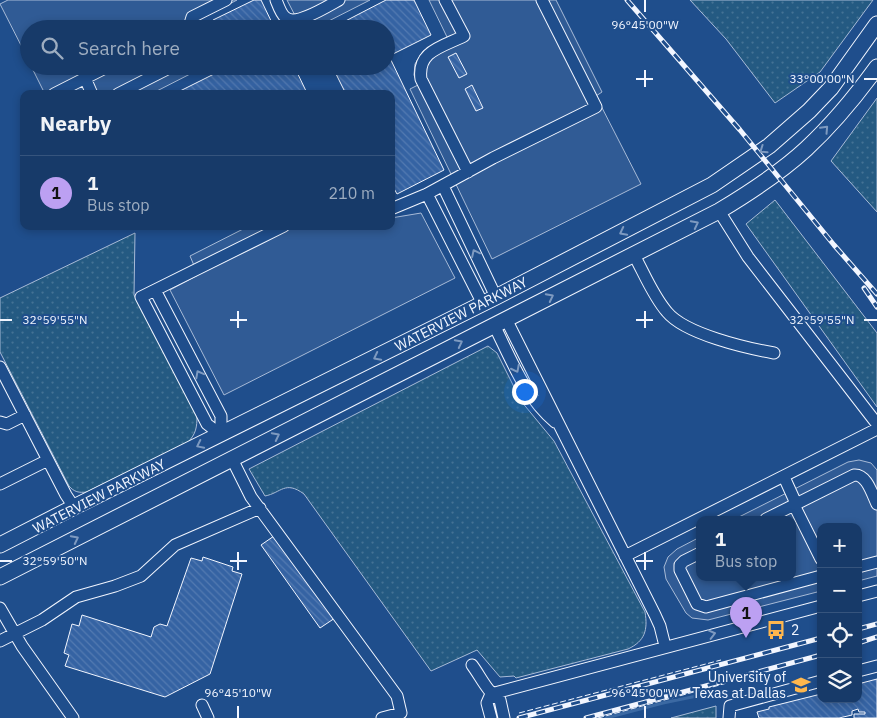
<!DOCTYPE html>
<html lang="en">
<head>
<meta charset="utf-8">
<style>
	:root { --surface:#173a69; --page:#20416f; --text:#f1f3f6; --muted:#9eadc0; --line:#36547d; --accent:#bca0f2 }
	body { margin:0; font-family:"IBM Plex Sans",sans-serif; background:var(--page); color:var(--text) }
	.controls { position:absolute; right:15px; bottom:15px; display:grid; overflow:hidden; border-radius:10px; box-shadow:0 2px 8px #0003 }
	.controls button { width:45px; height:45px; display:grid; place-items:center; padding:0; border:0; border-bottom:1px solid var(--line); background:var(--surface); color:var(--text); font:25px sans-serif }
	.you { position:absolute; left:524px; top:391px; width:18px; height:18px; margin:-12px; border:4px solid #fff; border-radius:50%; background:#1a73e8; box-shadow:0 0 0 8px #1a73e833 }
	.badge { display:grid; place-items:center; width:32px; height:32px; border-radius:50%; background:var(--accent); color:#111; font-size:16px; font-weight:700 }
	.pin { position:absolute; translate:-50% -41px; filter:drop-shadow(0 1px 2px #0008) }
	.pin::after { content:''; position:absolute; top:26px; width:18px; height:15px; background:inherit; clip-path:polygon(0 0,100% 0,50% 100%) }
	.popup { position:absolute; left:696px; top:516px; width:100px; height:65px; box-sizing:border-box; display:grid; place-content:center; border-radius:10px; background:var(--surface); filter:drop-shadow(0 1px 4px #0005); font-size:16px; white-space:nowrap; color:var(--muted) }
	.popup b { font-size:19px; color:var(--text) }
	.popup::after { content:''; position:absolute; left:50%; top:100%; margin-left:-10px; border:10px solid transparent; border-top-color:var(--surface) }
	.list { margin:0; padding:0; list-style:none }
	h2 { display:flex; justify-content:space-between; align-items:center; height:65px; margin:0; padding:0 20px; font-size:21px }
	h2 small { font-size:16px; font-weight:400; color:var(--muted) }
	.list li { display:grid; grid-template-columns:32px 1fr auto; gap:15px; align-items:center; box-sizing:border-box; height:75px; padding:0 20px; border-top:1px solid var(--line) }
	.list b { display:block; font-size:19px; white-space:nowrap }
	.list p { margin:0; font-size:16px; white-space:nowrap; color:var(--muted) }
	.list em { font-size:16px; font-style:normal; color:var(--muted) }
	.icon { flex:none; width:28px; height:28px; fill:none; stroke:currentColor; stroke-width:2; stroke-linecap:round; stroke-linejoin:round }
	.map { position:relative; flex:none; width:877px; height:718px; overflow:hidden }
	.search { position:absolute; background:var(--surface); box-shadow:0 2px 8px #0003; left:20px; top:20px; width:375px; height:55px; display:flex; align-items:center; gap:12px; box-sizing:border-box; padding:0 18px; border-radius:28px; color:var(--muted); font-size:19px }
	.panel { position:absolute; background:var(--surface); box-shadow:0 2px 8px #0003; left:20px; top:90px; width:375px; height:140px; border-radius:10px }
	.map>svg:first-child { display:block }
	.grass { fill:url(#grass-dots); stroke:#a8bbd7 }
	.parking { fill:#305b95; stroke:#a8bbd7 }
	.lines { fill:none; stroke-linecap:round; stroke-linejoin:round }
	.stream { stroke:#3b69a3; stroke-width:3 }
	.building { fill:url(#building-back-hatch); stroke:#f2f6ff }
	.minor-casing { stroke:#f2f6ff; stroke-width:13 }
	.major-casing { stroke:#f2f6ff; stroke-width:17 }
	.minor { stroke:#1f4e8c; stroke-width:11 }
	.major { stroke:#1f4e8c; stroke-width:15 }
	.rail-casing { stroke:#f2f6ff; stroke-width:5 }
	.rail { stroke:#1f4e8c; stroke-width:3; stroke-dasharray:9; stroke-linecap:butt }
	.fence { stroke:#f2f6ff; stroke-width:1; stroke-dasharray:6 2.5; stroke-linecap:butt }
	.oneway { stroke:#7e9ac0 }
	.ticks { fill:none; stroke:#f2f6ff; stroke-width:2 }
	.labels { text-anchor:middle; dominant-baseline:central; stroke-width:4; stroke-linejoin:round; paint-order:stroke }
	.street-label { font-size:14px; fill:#f2f6ff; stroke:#1f4e8c }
	.poi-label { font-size:14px; fill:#f2f6ff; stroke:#1f4e8c; text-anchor:start }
	.ticks-label { font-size:12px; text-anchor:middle; fill:#f2f6ff; stroke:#1f4e8c; stroke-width:4; stroke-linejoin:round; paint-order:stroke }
</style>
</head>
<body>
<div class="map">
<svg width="877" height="718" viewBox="0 0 877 718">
	<defs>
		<pattern id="grass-dots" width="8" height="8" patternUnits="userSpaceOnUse" patternTransform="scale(1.25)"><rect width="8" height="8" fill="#245a82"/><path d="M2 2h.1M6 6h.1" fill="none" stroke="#447295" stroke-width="1.8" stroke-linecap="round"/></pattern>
		<pattern id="building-back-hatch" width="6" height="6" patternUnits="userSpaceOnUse" patternTransform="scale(1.25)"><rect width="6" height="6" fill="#3563a3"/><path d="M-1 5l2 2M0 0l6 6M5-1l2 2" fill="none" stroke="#537ab1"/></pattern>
	</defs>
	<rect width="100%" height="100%" fill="#1f4e8c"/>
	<path class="grass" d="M690 0H873L820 72 775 103 726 39Z
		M877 98V212L831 161Z
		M775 200 877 333V407L746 224Z
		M135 233 134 295 197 416C197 427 196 434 188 442L87 492C79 493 74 492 69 486L0 352V298Z
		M488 346 497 353 521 401 554 441 645 612C648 630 645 641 628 649L516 678 514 676 500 677 477 650 431 671 304 494C285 480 281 493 265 496L249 469Z
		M716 706V718H671Z"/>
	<path class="parking" d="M8 0H237L199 20 195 29H29V61L0 4Z
		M287 0H370L313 29H302Z
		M429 0H556L602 92 596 96 641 184 492 259 410 89 418 85 414 75 415 64 423 51 448 39Z
		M31 66H193L196 71 151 94H45Z
		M421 213 455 278 224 395 170 290 198 275 190 256 249 226H391V218Z
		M859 460 871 463 877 470V576L858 581V527H821V591L708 620 692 618 686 613 666 579 664 567 668 557 677 549 700 537V577H792V519H735L848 462Z"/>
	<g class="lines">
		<path class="stream" d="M606 718 663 703 721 691"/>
	</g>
	<path class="building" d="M254 0H261L275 29H217L213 20Z
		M386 0H414L431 35 389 56 444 170 397 194 391 183V94H346L332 66H386V29H330Z
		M456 53 467 74 459 78 448 57Z
		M230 66H294L306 91 301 94H174Z
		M472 85 483 108 476 111 465 89Z
		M274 536 335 618 320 628 261 545Z
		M203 557 233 567 232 571 242 574 210 674 165 697 65 666 69 655 64 653 72 624 79 626 82 615 151 637 154 627 160 624 167 626 191 558 202 561Z
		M877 679V718H854V714H865V712H859L858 709 852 711V715L839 718H759L757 712 769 709V707L821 694V699H858V684Z"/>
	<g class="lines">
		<g class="minor-casing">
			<path id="minor" d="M276 0C278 5 281 14 285 17 295 27 328 6 339 0
				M445 0 464 36C442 47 417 51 421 79L468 172
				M185 29 189 27 192 17 226 0
				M85 78 92 94
				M54 94 109 66
				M118 94 173 66
				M443 186 496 297
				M427 194 483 304
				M391 209 427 194 493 158 596 107 542 0
				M719 211 748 257 877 424
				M634 255C644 273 653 296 667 312 685 334 746 348 774 353
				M155 290 221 416V435
				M506 319 655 615 660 626 665 646
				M494 325C511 359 525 397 555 422
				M0 367 66 495 74 507
				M0 422 7 424 25 415
				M221 435 207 424 141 297 284 226
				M232 459 251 497 397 696 401 713 382 718
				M784 477 794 499V505L821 559
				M0 484 48 460
				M766 519 854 475C867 474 872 494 877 504
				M700 553 684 561 680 565V570L697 604 706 607 821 576
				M625 556 877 429
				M858 567 877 562
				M858 596 877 591
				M0 608 22 646 73 718
				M0 641 42 620 76 597 115 586 141 576 175 545 260 508
				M472 665C481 677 487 692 500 700L504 718
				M858 671 877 666
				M491 694 821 606
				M491 694 487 703 491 718
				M202 705 208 718
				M729 718 730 706 821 681"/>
		</g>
		<g class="major-casing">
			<path id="major" d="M0 545 74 507 496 297 712 185 769 146 809 111 831 88 877 24
				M0 577 719 211C749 193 780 173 806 149 833 124 856 96 877 67"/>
		</g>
		<use href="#minor" class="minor"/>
		<use href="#major" class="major"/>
		<g class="rail-casing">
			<path id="rail" d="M627 0 740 130 834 245 877 294
				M864 288 877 307
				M858 629 877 624
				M858 643 877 637
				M519 718 821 638
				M586 718 821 655"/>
		</g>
		<use href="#rail" class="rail"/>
		<path class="fence" d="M519 713 721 660
			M598 718 727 683"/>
	</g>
	<defs><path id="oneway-chevron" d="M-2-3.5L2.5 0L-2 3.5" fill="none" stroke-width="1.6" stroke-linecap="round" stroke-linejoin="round" transform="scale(1.25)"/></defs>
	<g class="oneway">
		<use href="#oneway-chevron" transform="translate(825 129) rotate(-47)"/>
		<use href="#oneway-chevron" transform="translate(763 150) rotate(145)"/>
		<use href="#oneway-chevron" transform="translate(695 224) rotate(-27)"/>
		<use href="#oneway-chevron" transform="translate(623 232) rotate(153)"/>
		<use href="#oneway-chevron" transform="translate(475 253) rotate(-116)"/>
		<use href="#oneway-chevron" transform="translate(550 297) rotate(-27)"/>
		<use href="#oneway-chevron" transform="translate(459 343) rotate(-27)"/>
		<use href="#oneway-chevron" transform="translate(377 357) rotate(153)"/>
		<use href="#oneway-chevron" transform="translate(516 369) rotate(63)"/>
		<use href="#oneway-chevron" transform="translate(199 374) rotate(-118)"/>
		<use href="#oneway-chevron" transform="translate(276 436) rotate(-27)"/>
		<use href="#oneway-chevron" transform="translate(200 445) rotate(154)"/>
		<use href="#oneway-chevron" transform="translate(75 539) rotate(-27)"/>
		<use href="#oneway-chevron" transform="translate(712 634) rotate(-14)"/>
	</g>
	<path class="ticks" d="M645 0V12M645 70V87M636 79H653M864 79H877M238 311V328M645 311V328M0 320H12M230 320H247M636 320H653M864 320H877M238 552V570M645 552V570M0 561H12M230 561H247M636 561H653M238 706V718M645 706V718"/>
	<defs>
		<g id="bus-bare" transform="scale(1.5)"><path d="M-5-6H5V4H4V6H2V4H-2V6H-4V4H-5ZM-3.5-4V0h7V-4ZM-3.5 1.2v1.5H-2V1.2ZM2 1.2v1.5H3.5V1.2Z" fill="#ffb74d" stroke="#1f4e8c" stroke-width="2.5" paint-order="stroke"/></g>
		<g id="university-bare" transform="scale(1.5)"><path d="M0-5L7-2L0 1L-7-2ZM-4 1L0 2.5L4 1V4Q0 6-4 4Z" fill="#ffb74d" stroke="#1f4e8c" stroke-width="2.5" paint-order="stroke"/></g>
	</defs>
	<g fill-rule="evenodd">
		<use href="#bus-bare" x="776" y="630"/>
		<use href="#university-bare" x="801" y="685"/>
	</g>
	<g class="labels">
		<g class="street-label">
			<text transform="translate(461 314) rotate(-27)">WATERVIEW PARKWAY</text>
			<text transform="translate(99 496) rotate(-27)">WATERVIEW PARKWAY</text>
		</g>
		<g class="poi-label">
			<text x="791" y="630">2</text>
			<text x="786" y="677" text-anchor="end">University of<tspan x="786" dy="16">Texas at Dallas</tspan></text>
		</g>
	</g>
	<g class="ticks-label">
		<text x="645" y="29">96°45'00"W</text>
		<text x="822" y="83">33°00'00"N</text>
		<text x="55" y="324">32°59'55"N</text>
		<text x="822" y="324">32°59'55"N</text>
		<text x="55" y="565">32°59'50"N</text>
		<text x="238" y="697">96°45'10"W</text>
		<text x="645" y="697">96°45'00"W</text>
	</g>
</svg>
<div class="controls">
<button>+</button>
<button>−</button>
<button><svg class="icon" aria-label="locate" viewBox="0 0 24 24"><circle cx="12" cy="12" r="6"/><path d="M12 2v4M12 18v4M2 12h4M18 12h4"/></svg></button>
<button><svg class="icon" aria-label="layers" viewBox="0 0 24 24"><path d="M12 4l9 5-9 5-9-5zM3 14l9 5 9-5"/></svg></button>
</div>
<div class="you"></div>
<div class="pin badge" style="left:746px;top:638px">1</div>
<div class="popup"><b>1</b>Bus stop</div>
<div class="search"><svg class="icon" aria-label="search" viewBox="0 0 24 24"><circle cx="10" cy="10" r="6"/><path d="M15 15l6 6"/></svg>Search here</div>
<section class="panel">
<h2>Nearby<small></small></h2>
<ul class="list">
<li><span class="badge">1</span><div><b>1</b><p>Bus stop</p></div><em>210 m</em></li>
</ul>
</section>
</div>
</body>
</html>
